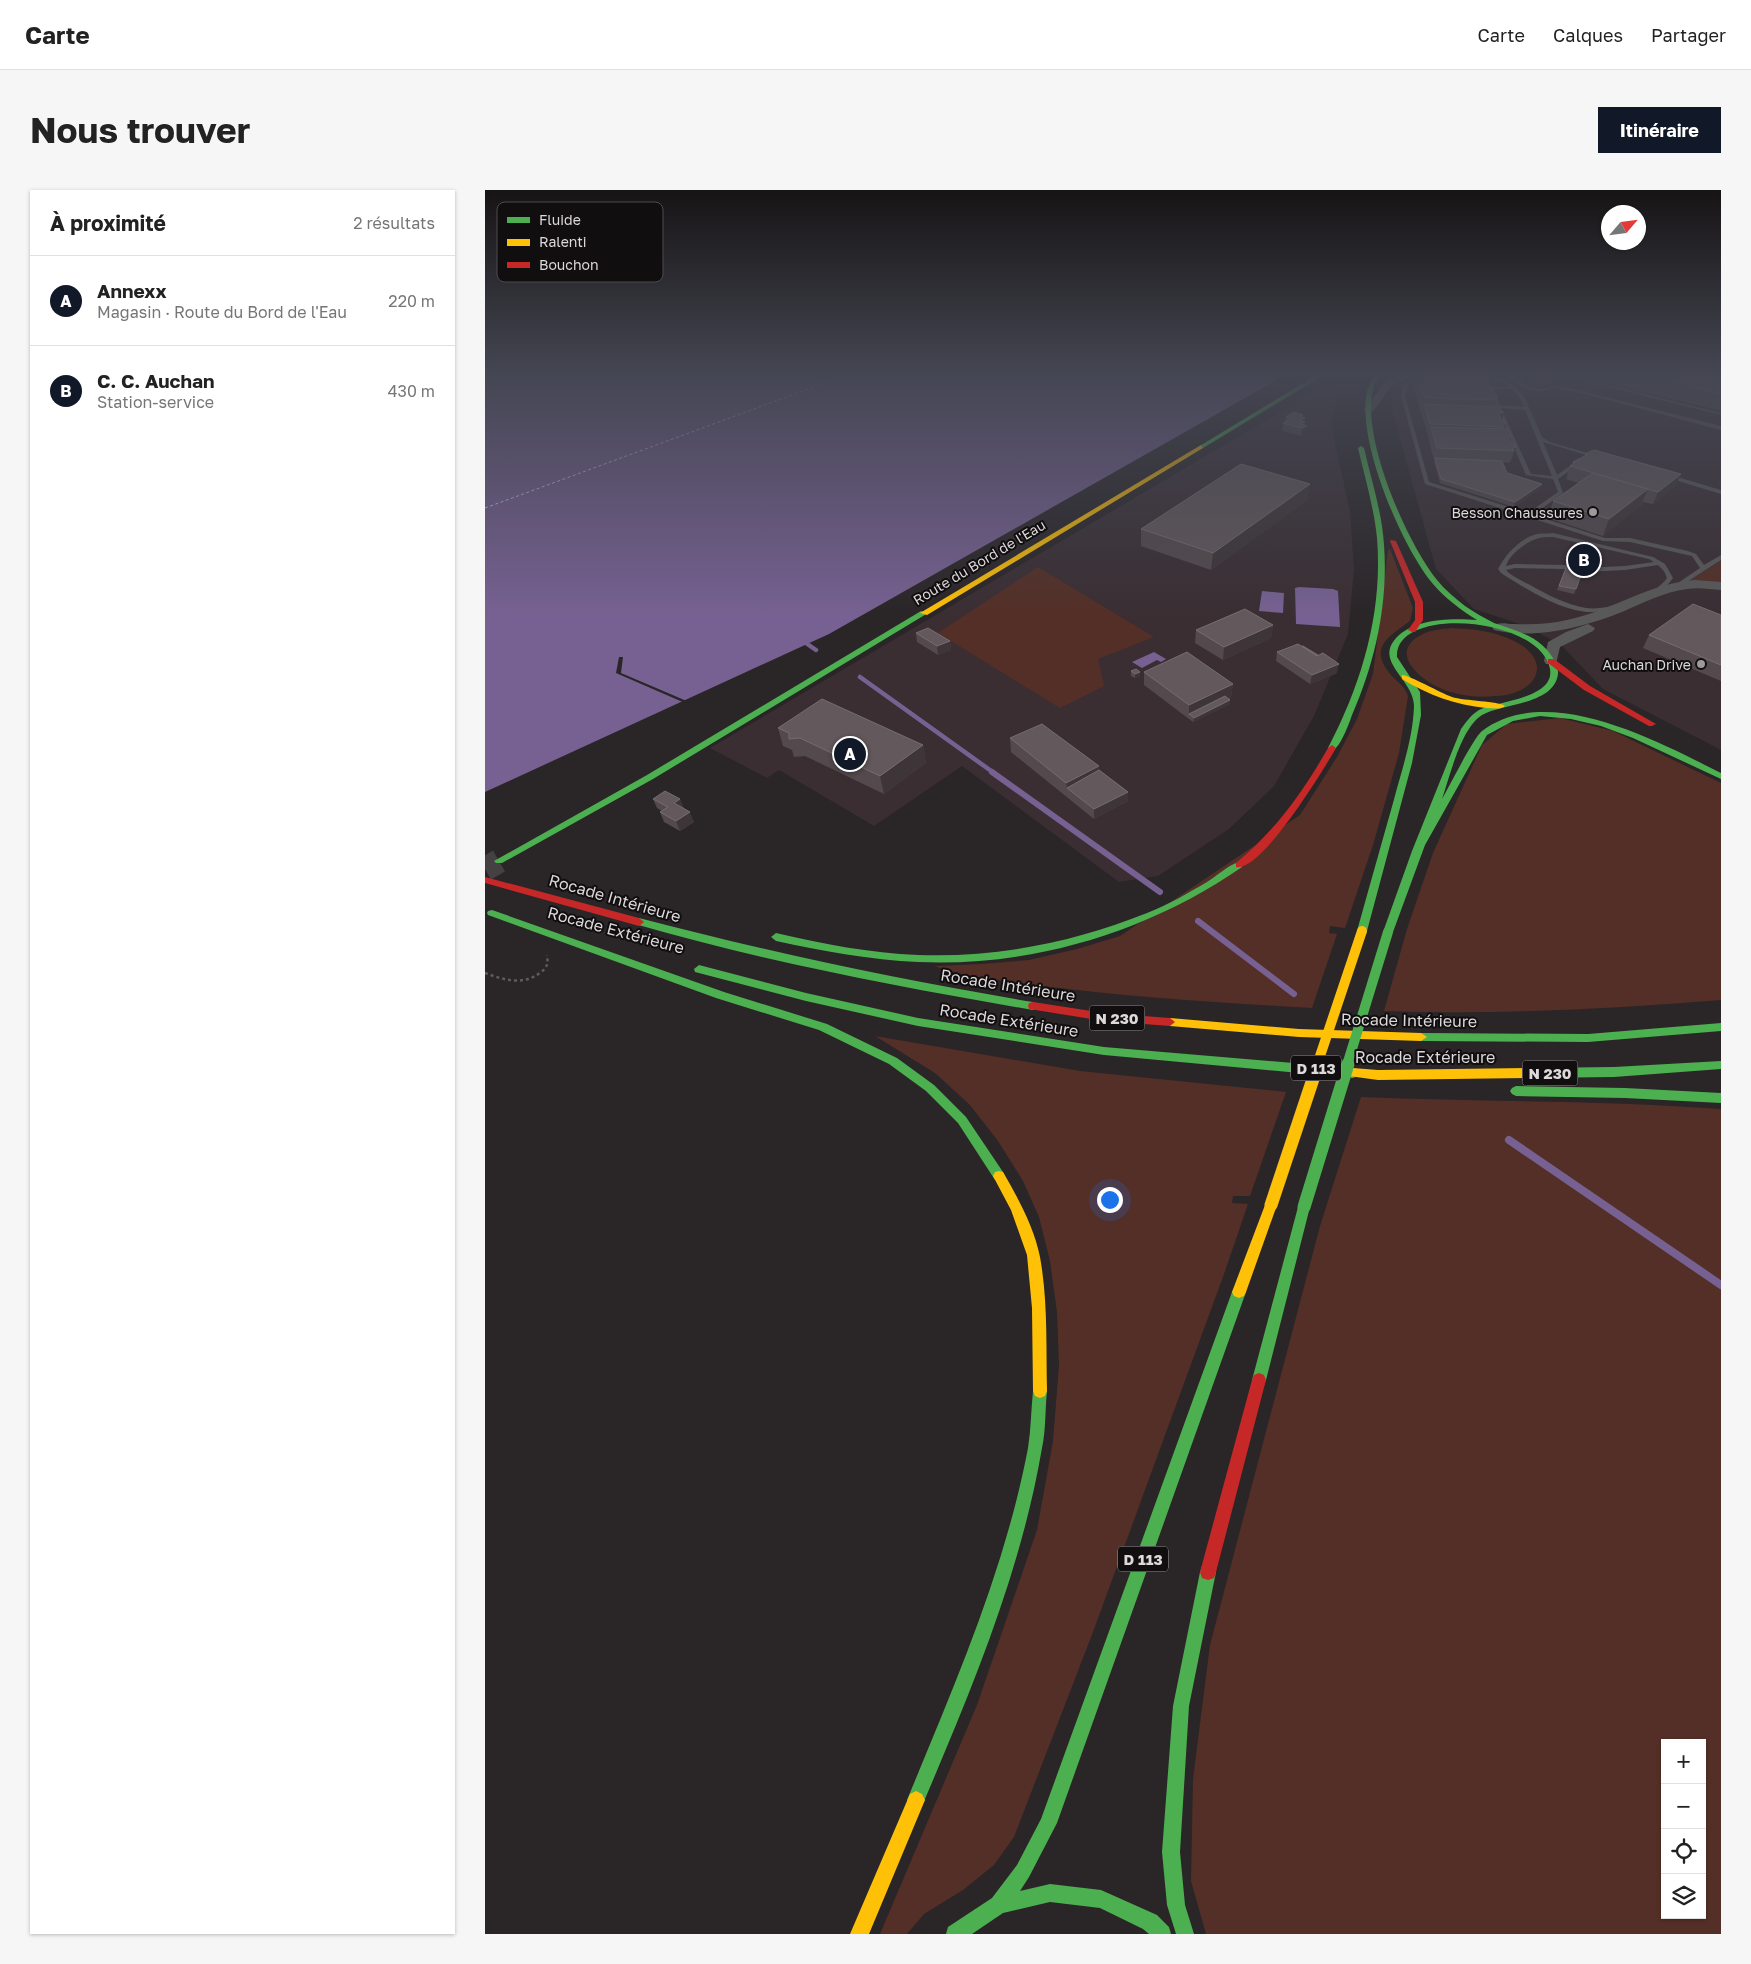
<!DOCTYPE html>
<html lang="fr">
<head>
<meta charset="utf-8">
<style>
	:root { --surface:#fff; --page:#f6f6f6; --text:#222; --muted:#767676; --line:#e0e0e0; --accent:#111827 }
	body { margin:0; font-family:"Golos Text",sans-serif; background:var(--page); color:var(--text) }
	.controls { position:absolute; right:15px; bottom:15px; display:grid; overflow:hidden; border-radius:0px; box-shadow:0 1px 4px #0004 }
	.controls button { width:45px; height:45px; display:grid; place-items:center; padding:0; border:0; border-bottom:1px solid var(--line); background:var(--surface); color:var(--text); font:25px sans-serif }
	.compass { position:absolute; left:1116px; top:15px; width:45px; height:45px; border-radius:50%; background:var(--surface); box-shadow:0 1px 4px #0004; rotate:62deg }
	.you { position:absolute; left:624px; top:1009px; width:18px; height:18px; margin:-12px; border:4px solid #fff; border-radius:50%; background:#1a73e8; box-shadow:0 0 0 8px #1a73e833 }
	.badge { display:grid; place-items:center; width:32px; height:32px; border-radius:50%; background:var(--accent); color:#fff; font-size:16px; font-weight:700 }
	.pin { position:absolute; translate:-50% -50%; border:2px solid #fff; box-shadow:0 1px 5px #0006 }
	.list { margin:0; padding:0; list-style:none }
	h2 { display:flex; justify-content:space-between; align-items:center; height:65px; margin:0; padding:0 20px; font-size:21px }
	h2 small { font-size:16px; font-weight:400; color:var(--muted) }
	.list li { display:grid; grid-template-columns:32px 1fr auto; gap:15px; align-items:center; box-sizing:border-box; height:90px; padding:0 20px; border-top:1px solid var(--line) }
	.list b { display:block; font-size:19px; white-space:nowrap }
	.list p { margin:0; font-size:16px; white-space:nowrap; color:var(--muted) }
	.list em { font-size:16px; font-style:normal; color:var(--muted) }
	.icon { flex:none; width:28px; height:28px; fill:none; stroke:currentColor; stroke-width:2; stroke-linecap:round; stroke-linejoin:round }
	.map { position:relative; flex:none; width:1236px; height:1744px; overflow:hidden; border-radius:0px }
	header { display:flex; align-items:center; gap:30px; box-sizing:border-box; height:70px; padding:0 25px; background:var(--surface); border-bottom:1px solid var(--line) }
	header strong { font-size:24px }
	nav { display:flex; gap:28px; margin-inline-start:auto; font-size:18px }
	.intro { display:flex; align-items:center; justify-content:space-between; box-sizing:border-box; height:120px; padding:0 30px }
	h1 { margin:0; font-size:35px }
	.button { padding:12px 22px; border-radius:0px; background:var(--accent); color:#fff; font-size:18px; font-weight:700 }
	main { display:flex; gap:30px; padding:0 30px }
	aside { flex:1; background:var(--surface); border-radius:0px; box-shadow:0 1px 4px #0004 }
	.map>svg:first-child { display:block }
	.built { fill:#3a2e33 }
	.green { fill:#542f27; fill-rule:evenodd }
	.water { fill:#776192 }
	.pier { fill:#2a2527 }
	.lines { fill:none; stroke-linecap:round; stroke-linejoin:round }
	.stream-far2 { stroke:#776192; stroke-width:4.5 }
	.stream-far1 { stroke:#776192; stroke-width:6 }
	.stream { stroke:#776192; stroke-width:8 }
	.ferry { stroke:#dbc7f7; stroke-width:1; stroke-dasharray:3 2.5; stroke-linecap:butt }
	.secondary-tunnel { stroke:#454042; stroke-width:24; stroke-dasharray:24 12; stroke-linecap:butt }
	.path { stroke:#5e5b5d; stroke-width:2.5; stroke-dasharray:3 3; stroke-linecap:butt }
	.lane { fill:#5a5959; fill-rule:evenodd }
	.street { fill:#5a5959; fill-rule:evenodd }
	.fast { fill:#4caf50; fill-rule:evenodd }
	.slow { fill:#ffc107; fill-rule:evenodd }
	.jam { fill:#c62828; fill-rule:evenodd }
	.fast-bridge-far1 { stroke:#4caf50; stroke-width:10 }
	.fast-bridge { stroke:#4caf50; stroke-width:13 }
	.slow-bridge-far1 { stroke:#ffc107; stroke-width:10 }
	.slow-bridge { stroke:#ffc107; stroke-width:13 }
	.wall { fill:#544a4d }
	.shaded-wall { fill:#3d3537 }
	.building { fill:#63595c; stroke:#766d70 }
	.poi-dot { fill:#9e999b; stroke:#110e0f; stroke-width:2 }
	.labels { text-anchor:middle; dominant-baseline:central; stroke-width:4; stroke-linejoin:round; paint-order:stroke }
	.far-poi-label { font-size:14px; fill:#ddd8da; stroke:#110e0f; text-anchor:end }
	.far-street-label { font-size:14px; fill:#ddd8da; stroke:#110e0f }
	.shield { fill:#110e0f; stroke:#a09b9d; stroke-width:1 }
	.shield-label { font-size:15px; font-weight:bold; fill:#ddd8da }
	.street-label { font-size:16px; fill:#ddd8da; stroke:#110e0f }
	.key { fill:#110e0f; stroke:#4e4b4c; stroke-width:1 }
	.key-label { font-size:14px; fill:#ddd8da }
</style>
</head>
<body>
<header>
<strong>Carte</strong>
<nav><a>Carte</a><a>Calques</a><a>Partager</a></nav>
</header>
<div class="intro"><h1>Nous trouver</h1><a class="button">Itinéraire</a></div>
<main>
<aside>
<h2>À proximité<small>2 résultats</small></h2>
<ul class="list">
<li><span class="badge">A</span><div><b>Annexx</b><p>Magasin · Route du Bord de l'Eau</p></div><em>220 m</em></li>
<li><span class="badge">B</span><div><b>C. C. Auchan</b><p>Station-service</p></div><em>430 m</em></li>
</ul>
</aside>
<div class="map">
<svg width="1236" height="1744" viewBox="0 0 1236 1744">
	<rect width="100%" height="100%" fill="#2a2527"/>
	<path class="built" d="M917 183H1236V560L1118 499 1077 456 1043 437 989 419 951 379 906 216 908 207Z
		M843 194 854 196 846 234 865 322 869 379 863 444 829 526 789 596 744 639 673 686 634 692 477 576 389 636 294 580 282 588 225 558Z"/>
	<path class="green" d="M905 359 928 418 925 431C905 446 882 457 906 485 913 493 920 496 923 506L914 563 888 655 860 738 845 736 844 743 852 744 827 818C737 813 647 807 557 796 521 791 483 788 449 776L497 774 544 770 592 759 635 746 815 625 852 567 872 529 888 484 903 360Z
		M1236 371V393L1204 391Z
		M553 377 669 447 613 469 619 496 575 518 453 443Z
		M967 438C988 439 1008 441 1027 450 1070 470 1053 504 1011 506 993 508 973 506 955 498 936 490 904 464 934 446 944 440 956 439 967 438Z
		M1075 528 1128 541 1236 593V810C1124 819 1012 825 899 821L922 739 948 663 997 555 1022 534Z
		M390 846 595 881 801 902 765 1006H748L747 1013 763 1014 739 1084 608 1442 529 1647 509 1675 478 1700 439 1724 422 1744H395L492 1515 552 1340 568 1251 574 1175 572 1122 565 1071 554 1027 538 991 513 951 485 915 450 883Z
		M876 907C996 912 1116 910 1236 919V1744H721L706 1691 708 1589 725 1455 835 1036ZM1180 1553H1217V1725H1180Z"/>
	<path class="water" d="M0 183H804L344 444 0 602Z
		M814 397 848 399 853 401 855 437 811 434 810 398Z
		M777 401 799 403 798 423 774 421Z
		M669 462 681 469 676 472 672 470 657 478 647 472Z"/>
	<path class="pier" d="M134 467H138L136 483 204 512 200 513 131 483Z"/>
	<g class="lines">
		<path class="stream-far2" d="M315 449 331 460
			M375 487 509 583"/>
		<path class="stream-far1" d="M507 582 675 702
			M713 731 809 804"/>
		<path class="stream" d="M1024 950 1236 1095"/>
		<path class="ferry" d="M0 318 367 183"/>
		<path class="secondary-tunnel" d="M0 679 14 671"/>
		<path class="path" d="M0 783C19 790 39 796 56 782 63 777 63 773 62 765"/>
		<path class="lane" d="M1051 183H1066L1032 188 1043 197 1056 199 1069 196 1093 200 1236 236V240L1093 202 1069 198 1056 201 1042 199 1029 192 1027 187Z
			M937 184 941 185 923 195 920 206 944 292 1043 323 1073 302 1068 289 1041 285 1003 198 1005 197H1024L1013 190 1017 189 1027 194 1039 206 1057 247 1065 252 1116 267 1111 268 1058 252 1072 285 1092 271 1097 272 1073 289 1078 303 1048 325 1120 348H1145L1203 361 1211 364 1219 375 1236 365V370L1191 399H1187V397L1215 378 1207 366 1145 352 1118 351 940 294 916 206 919 193ZM1008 199H1027L1035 208 1039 217 1015 215ZM1016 218 1040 220 1067 286 1046 284Z
			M1067 186 1096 188 1236 223V225L1096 190 1065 188Z
			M1182 284 1236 300V304L1180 287 1179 286Z
			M1068 343 1168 367 1180 374 1188 388C1178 403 1163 409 1146 414 1134 418 1121 422 1108 422 1079 423 1041 399 1016 383L1013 379C1020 365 1035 348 1052 344 1057 343 1063 344 1068 343ZM1068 347 1164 369 1169 372 1140 376 1098 378 1081 375 1030 374 1021 376C1024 365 1040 353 1051 349 1056 347 1063 347 1068 347ZM1173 375 1179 381 1182 388C1169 407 1123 421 1101 418 1082 415 1063 405 1047 396 1038 391 1027 387 1021 380L1030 378 1081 379 1098 382 1140 380Z"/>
		<path class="street" d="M932 183 964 184 959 187C942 188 915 185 903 200 898 207 894 215 887 222H881L879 220C885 212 900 190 908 187 914 184 924 184 932 183Z
			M992 183C1004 183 1012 188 1024 186L1022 183H1032L1034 185 1031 190C1018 193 1002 195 992 183Z
			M1210 390 1236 392V400C1225 399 1213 397 1202 399 1179 402 1158 413 1137 422 1099 437 1050 450 1009 440L1007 437C1013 431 1021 434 1029 434 1047 435 1065 434 1082 430 1126 421 1165 393 1210 390Z
			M1103 434 1110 438 1108 441 1075 457 1071 474H1061L1059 471 1063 452 1081 442Z"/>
		<path class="fast" d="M835 183H842L718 258 713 257Z
			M890 183H896C893 189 889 194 888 200 876 248 922 353 952 390 960 400 970 408 980 416 989 422 999 428 1009 433 1026 439 1043 443 1057 455 1064 461 1074 474 1073 484 1069 515 1018 513 997 525 976 538 965 586 957 609 964 597 989 547 997 541 1063 491 1174 552 1236 583V589L1148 548 1116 536 1086 529 1055 526 1028 531 1002 545 940 655 908 742 903 746 898 742 927 661 976 539C981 532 986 525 994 520 1011 511 1070 509 1065 479 1055 426 909 415 912 467L935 502 936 525 927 573 882 741 881 744H873L872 741C884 698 896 655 908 613 916 582 928 549 929 516 929 491 893 474 908 452 924 428 967 428 992 430 976 420 960 408 948 394 916 356 871 249 882 201 884 195 888 189 890 183Z
			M876 256 879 258C885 284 893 310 897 336 906 400 893 466 867 525 864 534 855 558 847 561L843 558C877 493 898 422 892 348 889 318 880 288 873 258Z
			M436 421 443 423 168 589 17 673H11L9 671 162 585Z
			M754 672 757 673V677C663 742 548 777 433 772 385 770 338 761 291 751L286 747 291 743C338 754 385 763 433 765 511 768 590 752 662 723 683 715 703 703 722 692 732 686 743 675 754 672Z
			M7 720 239 802 342 834 412 868 449 895 481 927 518 982 520 986 518 990 514 991 510 990 473 933 441 901 404 874 334 840 231 808 3 725 2 723 3 721Z
			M154 728C284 762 415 790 548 812L553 816 548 820C415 797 281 772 150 734L149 732 150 730Z
			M214 775 321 803 433 828 619 857 868 878 872 880 874 883 872 886 868 888 619 865 433 836 321 811 210 782 209 779Z
			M1236 833V841L1103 852 936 851 930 847 936 843 1103 844Z
			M1236 871V879L1129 887 1049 888 1045 886 1043 883 1045 880 1049 878 1129 877Z
			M1031 896 1140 898 1236 903V913L1140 908 1031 906 1027 904 1025 901 1027 898Z
			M819 1012 823 1013 825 1017 781 1190 779 1195 774 1197 769 1195 767 1190 813 1017 815 1013Z
			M754 1096 759 1098 761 1102 572 1633 544 1687 535 1701 565 1694 616 1700 672 1725 684 1737 686 1744H664L658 1739 615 1718 565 1712 518 1723 487 1744H461L463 1737 507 1708 532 1675 556 1629 747 1102 749 1098Z
			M555 1194 560 1196 562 1201C560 1220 561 1239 557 1258 536 1382 486 1501 437 1616L431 1619 425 1616 422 1610C469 1496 520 1380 543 1258 546 1239 546 1220 548 1201L550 1196Z
			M723 1374 729 1376 731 1382 704 1516 695 1662 700 1715 709 1744H691L682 1715 677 1662 688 1516 715 1382 717 1376Z"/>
		<path class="slow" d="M716 255 718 258 442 425 435 423Z
			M917 485C924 485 956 503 967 507 979 511 1014 511 1020 516 1015 520 1008 518 1001 518 971 515 943 505 917 489Z
			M685 828 814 839 936 843 942 847 936 851 814 847 685 836 680 832Z
			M868 878 893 880 1049 878 1053 880 1055 883 1053 886 1049 888 893 890 864 886 862 883 864 880Z
			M514 981 518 982C533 1008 549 1037 555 1067 563 1111 561 1156 562 1201L560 1206 555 1208 550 1206 548 1201 547 1118 542 1065 526 1020 508 986 510 982Z
			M786 1010 790 1011 792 1015 761 1102 759 1106 754 1108 749 1106 747 1102 780 1015 782 1011Z
			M431 1601 437 1604 440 1610 384 1744H365L425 1604Z"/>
		<path class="jam" d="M906 350 911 351 938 412V430L930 442H927L923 440 930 430V412L905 351Z
			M1063 469H1069L1105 496 1171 534 1167 536H1164L1099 500 1063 473Z
			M847 555 851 558C839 579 776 683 751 677V673C790 641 818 602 843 558Z
			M0 687 154 728 159 732 154 736 0 693Z
			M548 812 619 823 685 828 690 832 685 836 619 831 544 819 543 816 544 813Z
			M774 1183 779 1185 781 1190 731 1382 729 1388 723 1390 717 1388 715 1382 767 1190 769 1185Z"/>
		<path class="fast-bridge-far1" d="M862 875 903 742"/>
		<path class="fast-bridge" d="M819 1017 863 874"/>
		<path class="slow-bridge-far1" d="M832 875 877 741"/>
		<path class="slow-bridge" d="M786 1015 833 874"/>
	</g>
	<path class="wall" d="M1097 183H1236V221L1096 186Z
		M932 184H939L1008 202 1013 206 1010 216 1013 220 1019 222 1017 229 1021 233 1019 239 1026 253 1031 257 1027 269 1026 270 1025 273 1018 272 1022 283 1057 294 1056 298 1029 317 955 293 949 272 950 270H949L943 248 944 246H943L937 226V223H936L929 199Z
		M818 225V227L820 228 819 232H820V244L816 246 797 241 798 233 800 232 801 227Z
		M1100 264 1196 284 1190 296 1168 314 1158 312 1156 315 1118 346 1063 328 1068 311 1094 293 1081 289 1085 276 1087 275 1088 272 1099 266Z
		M825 294 822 310 726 380 656 356V339Z
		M1089 357 1105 360 1089 404 1072 400Z
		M1236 425V491L1158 458 1164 445Z
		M788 435 786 448 738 470 710 453 711 440Z
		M431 443 465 451 466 460 453 465 432 452Z
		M792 462 852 483 825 494 791 471Z
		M646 481 655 482V486L650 488 646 486Z
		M659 482 748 494 746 507 744 509 745 514 708 532 659 495Z
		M293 538 438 555 441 573 399 604 320 566 309 567 307 560 298 556Z
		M525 548 614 580 643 602V611L609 629 526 562Z
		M168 609H195L199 619 209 632 195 641 179 632 175 622 177 621 172 618Z"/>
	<path class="shaded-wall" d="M1019 222 1016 234 1014 224Z
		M818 225V229L820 228 819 233 820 232V237L822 236 820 244 816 246 817 238 815 227Z
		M1031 257 1027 269 1026 270 1029 261 1028 258Z
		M1196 284 1190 296 1168 314 1173 302Z
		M825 294 822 310 726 380 728 363Z
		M1057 294 1056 298 1029 317 1030 312Z
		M1163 299 1156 315 1118 346 1124 329Z
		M788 435 786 448 738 470 739 457Z
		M465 451 466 460 453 465 452 456Z
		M854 474 852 483 825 494 827 485Z
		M655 482V486L650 488V484Z
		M748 494 746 507 707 527 704 524V515Z
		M745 510V514L708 532 709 528Z
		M438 555 441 573 399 604 395 586Z
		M614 576V589L582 598 581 593Z
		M643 602V611L609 629V619Z
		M195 609 199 619 193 623 189 613Z
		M205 622 209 632 195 641 191 631Z"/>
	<path class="building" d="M939 183H993L997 186H1002L1008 202 1013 206 1010 207 1012 210 940 208 932 184H939Z
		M1150 183H1236V204Z
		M939 214 1012 217 1013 220 1019 222 1014 224 1016 229 1020 230 1021 233 1018 234 1019 237 945 234Z
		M809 222 818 225 815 227 820 228 815 230 820 232 816 234 822 236 817 238 798 233 806 228 801 227Z
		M946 237 1021 239 1025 243 1026 246 1023 247 1026 253 1030 254 1031 257 1028 258 1029 261 952 258Z
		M1109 260 1196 284 1173 302 1085 276 1089 273 1088 272 1102 265 1100 264Z
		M950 268 1017 271 1022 283 1057 294 1030 312 956 289Z
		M756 274 825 294 728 363 656 339Z
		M1108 283 1163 299 1124 329 1068 311Z
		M1089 357 1105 360 1091 399 1074 396Z
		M1208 414 1236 425V475L1164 445Z
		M760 419 788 435 739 457 711 440Z
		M443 438 465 451 452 456 431 443Z
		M813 454 832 466 838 463 854 474 827 485 792 462Z
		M817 456H818L833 465 832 466Z
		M702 462 748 494 704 515 659 482Z
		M651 479 655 482 650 484 646 481Z
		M740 506 745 510 709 528 704 524Z
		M337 509 438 555 395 586 315 548 304 549V543L293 538Z
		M557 534 614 576 581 593 525 548Z
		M614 580 643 602 609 619 582 598Z
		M180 601 195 609 189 613 205 622 191 631 175 622 183 617 168 609Z"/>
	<linearGradient id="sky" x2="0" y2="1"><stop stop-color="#171415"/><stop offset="0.43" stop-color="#444652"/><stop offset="1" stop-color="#444652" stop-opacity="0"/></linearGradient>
	<rect width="1236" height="427" fill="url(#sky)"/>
	<g class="poi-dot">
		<circle cx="1108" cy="322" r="5"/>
		<circle cx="1216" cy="474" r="5"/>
	</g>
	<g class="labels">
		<g class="far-poi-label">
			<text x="1098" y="322">Besson Chaussures</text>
			<text x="1206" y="474">Auchan Drive</text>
		</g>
		<g class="far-street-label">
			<text transform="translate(494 372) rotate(-31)">Route du Bord de l'Eau</text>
		</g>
		<g class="shield">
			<rect x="604.5" y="815.5" width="55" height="25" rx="4"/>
			<rect x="806" y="865.5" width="50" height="25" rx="4"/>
			<rect x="1037.5" y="870.5" width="55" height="25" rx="4"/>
			<rect x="633" y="1356.5" width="50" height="25" rx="4"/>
		</g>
		<g class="shield-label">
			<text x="632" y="828">N 230</text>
			<text x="831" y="878">D 113</text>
			<text x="1065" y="883">N 230</text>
			<text x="658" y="1369">D 113</text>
		</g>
		<g class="street-label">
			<text transform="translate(130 708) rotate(16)">Rocade Intérieure</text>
			<text transform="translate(131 740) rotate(15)">Rocade Extérieure</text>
			<text transform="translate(523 795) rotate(9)">Rocade Intérieure</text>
			<text transform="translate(524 830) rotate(9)">Rocade Extérieure</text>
			<text transform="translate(924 830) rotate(1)">Rocade Intérieure</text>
			<text x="940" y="867">Rocade Extérieure</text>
		</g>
	</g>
	<rect x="12" y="12" width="166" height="80" rx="8" class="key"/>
	<rect x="22" y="27" width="23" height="6" fill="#4caf50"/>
	<rect x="22" y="49" width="23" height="7" fill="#ffc107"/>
	<rect x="22" y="72" width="23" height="6" fill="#c62828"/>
	<g class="key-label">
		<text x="54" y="35">Fluide</text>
		<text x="54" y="57">Ralenti</text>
		<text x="54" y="80">Bouchon</text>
	</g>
</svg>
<div class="controls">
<button>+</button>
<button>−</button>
<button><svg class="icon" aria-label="locate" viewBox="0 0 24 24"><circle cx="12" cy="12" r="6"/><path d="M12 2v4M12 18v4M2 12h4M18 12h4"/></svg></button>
<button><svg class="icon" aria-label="layers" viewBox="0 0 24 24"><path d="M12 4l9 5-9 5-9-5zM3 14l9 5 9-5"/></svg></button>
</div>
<svg class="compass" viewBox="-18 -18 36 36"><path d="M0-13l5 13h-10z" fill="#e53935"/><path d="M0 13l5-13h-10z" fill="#767676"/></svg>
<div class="you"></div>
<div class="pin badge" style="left:365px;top:564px">A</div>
<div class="pin badge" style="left:1099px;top:370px">B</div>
</div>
</main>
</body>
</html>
